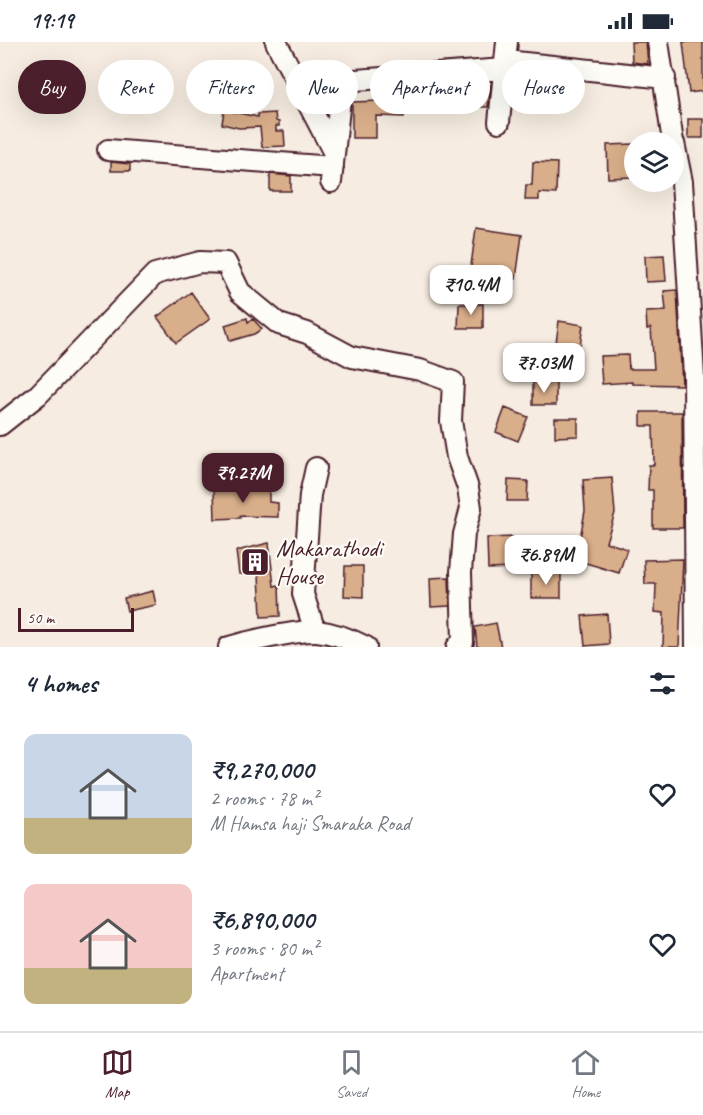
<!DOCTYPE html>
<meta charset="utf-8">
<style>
:root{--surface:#fff;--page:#f2f2f3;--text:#1f2937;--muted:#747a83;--line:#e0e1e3;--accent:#4a1f2b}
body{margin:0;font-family:Caveat,sans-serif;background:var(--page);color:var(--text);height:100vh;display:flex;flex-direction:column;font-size:22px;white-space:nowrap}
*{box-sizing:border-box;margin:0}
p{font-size:20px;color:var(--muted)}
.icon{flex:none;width:33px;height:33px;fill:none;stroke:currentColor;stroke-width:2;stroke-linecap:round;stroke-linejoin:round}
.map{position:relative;height:605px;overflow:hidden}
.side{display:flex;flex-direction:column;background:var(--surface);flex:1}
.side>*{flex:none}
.banner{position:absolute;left:18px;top:18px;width:668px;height:54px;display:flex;gap:12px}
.buttons{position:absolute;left:624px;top:90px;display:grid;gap:12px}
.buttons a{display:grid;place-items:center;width:60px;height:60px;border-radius:50%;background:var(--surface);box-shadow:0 6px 24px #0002;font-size:30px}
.scale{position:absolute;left:18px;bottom:15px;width:116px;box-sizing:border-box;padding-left:6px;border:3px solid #4a1f2b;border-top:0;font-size:16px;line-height:21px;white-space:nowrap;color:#4a1f2b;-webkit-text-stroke:4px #fdfcf7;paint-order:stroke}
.price{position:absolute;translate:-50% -51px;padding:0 14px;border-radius:12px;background:#fff;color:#222;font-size:20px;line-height:39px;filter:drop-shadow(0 2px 3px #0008)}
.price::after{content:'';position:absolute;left:50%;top:36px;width:18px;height:14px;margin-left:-9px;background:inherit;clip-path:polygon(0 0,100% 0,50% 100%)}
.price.active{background:var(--accent);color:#fff}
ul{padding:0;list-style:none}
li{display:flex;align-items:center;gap:18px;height:150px;padding:0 24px}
li span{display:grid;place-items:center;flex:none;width:168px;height:120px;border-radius:12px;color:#555}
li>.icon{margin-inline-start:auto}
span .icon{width:72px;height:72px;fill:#fffc;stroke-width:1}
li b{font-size:26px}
h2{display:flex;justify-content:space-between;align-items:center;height:72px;padding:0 24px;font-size:26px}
.pill{padding:0 21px;border-radius:27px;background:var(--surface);box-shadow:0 6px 24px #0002;font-size:21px;line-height:54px}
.pill.active{background:var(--accent);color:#fff}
.status{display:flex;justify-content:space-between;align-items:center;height:42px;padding:0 30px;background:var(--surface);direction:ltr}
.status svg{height:16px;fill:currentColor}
.tab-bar{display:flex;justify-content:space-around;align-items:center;height:84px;border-top:2px solid var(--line);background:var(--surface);font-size:16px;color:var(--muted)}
.tab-bar a{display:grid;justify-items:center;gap:3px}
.tab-bar .active{color:var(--accent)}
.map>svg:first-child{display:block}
.building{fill:#d9ae8a;stroke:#4a1f2b;stroke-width:1.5}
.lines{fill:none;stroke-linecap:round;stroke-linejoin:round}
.minor-casing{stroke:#4a1f2b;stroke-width:24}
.minor{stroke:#fdfcf7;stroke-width:20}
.labels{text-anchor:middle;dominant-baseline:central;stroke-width:4.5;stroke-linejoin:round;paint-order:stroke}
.poi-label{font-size:24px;fill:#4a1f2b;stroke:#fdfcf7;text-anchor:start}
</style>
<div class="status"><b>19:19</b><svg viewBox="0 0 49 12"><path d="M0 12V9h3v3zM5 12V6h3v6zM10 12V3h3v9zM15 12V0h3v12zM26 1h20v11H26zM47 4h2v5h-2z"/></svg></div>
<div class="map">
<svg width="703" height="605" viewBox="0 0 703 605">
<rect width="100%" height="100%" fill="#f6ece1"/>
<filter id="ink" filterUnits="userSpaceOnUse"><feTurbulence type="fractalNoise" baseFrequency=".0167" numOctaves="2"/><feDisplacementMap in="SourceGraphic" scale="12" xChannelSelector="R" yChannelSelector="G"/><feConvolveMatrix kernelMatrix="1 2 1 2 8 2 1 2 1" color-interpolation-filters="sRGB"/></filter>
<g filter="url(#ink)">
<path class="building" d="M 631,0 L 646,0 L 648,22 L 632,20 Z
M 683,0 L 703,0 L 703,49 L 689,51 Z
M 473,43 L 491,43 L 488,65 L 472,65 Z
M 437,44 L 435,65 L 404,62 L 404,75 L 376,74 L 376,96 L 352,96 L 352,60 L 380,59 L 380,48 L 417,48 L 417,45 Z
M 224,68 L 258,75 L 258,72 L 275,71 L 276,79 L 279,80 L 279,84 L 276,84 L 276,89 L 284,89 L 285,104 L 262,105 L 260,85 L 239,86 L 222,82 Z
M 688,77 L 703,77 L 703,96 L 688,96 Z
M 634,102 L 634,135 L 608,136 L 607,103 Z
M 111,120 L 130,122 L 130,129 L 111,129 Z
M 533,120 L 557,121 L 556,152 L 539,151 L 539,158 L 525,158 L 526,143 L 532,143 Z
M 270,132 L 291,134 L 291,149 L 270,149 Z
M 476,186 L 522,193 L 516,237 L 470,231 Z
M 664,213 L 666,239 L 646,240 L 645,214 Z
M 677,248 L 682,343 L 632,342 L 632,340 L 602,342 L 600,314 L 628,313 L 629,327 L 654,327 L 651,286 L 647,287 L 646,270 L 666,269 L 664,249 Z
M 191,250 L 210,277 L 176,301 L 157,275 Z
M 459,262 L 483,262 L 483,286 L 458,286 Z
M 247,276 L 248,280 L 253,277 L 262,287 L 254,292 L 230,299 L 225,283 Z
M 559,279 L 583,283 L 578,318 L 554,315 Z
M 533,340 L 556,340 L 556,363 L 533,363 Z
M 505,366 L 528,375 L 518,399 L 496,390 Z
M 641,370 L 682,370 L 683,486 L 653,486 L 653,448 L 648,448 L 649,423 L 654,423 L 653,384 L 641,384 Z
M 555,376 L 578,376 L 578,394 L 555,395 Z
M 612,436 L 615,471 L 606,500 L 627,507 L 619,531 L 576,518 L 585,469 L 583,438 Z
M 508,438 L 528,439 L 527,459 L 507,459 Z
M 239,446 L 239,447 L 269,449 L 269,460 L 278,461 L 278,475 L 240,474 L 240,476 L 215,477 L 214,447 Z
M 513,495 L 515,526 L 488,527 L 487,496 Z
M 269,501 L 274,544 L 279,543 L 280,574 L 261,575 L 259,532 L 239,532 L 236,509 Z
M 683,517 L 679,605 L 663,605 L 664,571 L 655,570 L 656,542 L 645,542 L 644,518 Z
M 345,524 L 363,524 L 363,555 L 344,554 Z
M 531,531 L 561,531 L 561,556 L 531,556 Z
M 449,535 L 450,564 L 431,565 L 430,536 Z
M 153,549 L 156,563 L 127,569 L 124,556 Z
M 607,572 L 609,602 L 585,604 L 582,574 Z
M 496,581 L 501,605 L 477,605 L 475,585 Z"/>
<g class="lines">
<g class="minor-casing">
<path id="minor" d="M 276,0 L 334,111
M 658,0 L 673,100
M 506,19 L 665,36
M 296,38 L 342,39
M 499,80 L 507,0
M 674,101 L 682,140 L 694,334 L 696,605
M 108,108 L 333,125
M 331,140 L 342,39 L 504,27
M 0,383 L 38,353 L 155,232 L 200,220 L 226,221 L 240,250 L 279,282 L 307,291 L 352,315 L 420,328 L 453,340 L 451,379 L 457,415 L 468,446 L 471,466 L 464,492 L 461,530 L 463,600 L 457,605
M 315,589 L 303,552 L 310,453 L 316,426
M 229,605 C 250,599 297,588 317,589 C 335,591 350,597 366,605"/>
</g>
<use href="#minor" class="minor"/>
</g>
</g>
<defs>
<g id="building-square" transform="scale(1.5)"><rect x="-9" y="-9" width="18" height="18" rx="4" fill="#4a1f2b" stroke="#fdfcf7"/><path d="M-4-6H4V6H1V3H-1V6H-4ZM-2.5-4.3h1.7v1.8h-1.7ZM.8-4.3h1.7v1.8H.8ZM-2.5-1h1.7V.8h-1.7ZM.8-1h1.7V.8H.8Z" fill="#fff"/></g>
</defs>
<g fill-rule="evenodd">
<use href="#building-square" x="255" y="520"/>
</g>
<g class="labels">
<g class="poi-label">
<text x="276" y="506">Makarathodi<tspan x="276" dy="28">House</tspan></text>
</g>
</g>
</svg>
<div class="buttons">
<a><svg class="icon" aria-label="layers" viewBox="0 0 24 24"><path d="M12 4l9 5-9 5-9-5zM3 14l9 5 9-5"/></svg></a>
</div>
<div class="scale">50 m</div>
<b class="price" style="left:471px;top:274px">₹10.4M</b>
<b class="price" style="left:544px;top:352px">₹7.03M</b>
<b class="price active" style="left:243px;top:462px">₹9.27M</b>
<b class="price" style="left:546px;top:544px">₹6.89M</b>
<div class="banner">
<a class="pill active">Buy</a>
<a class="pill">Rent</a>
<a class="pill">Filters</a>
<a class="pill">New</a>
<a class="pill">Apartment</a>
<a class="pill">House</a>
</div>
</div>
<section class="side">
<h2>4 homes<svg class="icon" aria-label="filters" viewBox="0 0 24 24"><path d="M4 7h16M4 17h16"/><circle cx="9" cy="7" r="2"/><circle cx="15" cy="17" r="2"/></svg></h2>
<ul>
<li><span style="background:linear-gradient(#c9d6e8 70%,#c2b280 0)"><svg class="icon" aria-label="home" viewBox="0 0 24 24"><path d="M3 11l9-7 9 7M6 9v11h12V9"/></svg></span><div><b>₹9,270,000</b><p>2 rooms · 78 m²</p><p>M Hamsa haji Smaraka Road</p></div><svg class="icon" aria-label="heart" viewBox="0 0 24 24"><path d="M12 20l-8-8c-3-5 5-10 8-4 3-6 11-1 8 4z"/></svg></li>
<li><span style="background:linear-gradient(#f6c9c9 70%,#c2b280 0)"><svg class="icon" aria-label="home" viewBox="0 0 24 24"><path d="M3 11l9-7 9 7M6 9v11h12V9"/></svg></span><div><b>₹6,890,000</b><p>3 rooms · 80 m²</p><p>Apartment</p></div><svg class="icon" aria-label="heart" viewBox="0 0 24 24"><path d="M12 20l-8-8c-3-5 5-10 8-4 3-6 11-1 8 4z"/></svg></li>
</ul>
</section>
<nav class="tab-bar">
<a class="active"><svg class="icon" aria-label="map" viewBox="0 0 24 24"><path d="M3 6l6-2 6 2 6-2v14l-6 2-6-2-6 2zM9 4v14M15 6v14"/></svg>Map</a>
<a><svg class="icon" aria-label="saved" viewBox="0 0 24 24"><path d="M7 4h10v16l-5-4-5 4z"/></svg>Saved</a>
<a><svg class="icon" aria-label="home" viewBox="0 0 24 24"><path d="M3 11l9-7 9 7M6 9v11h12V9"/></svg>Home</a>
</nav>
